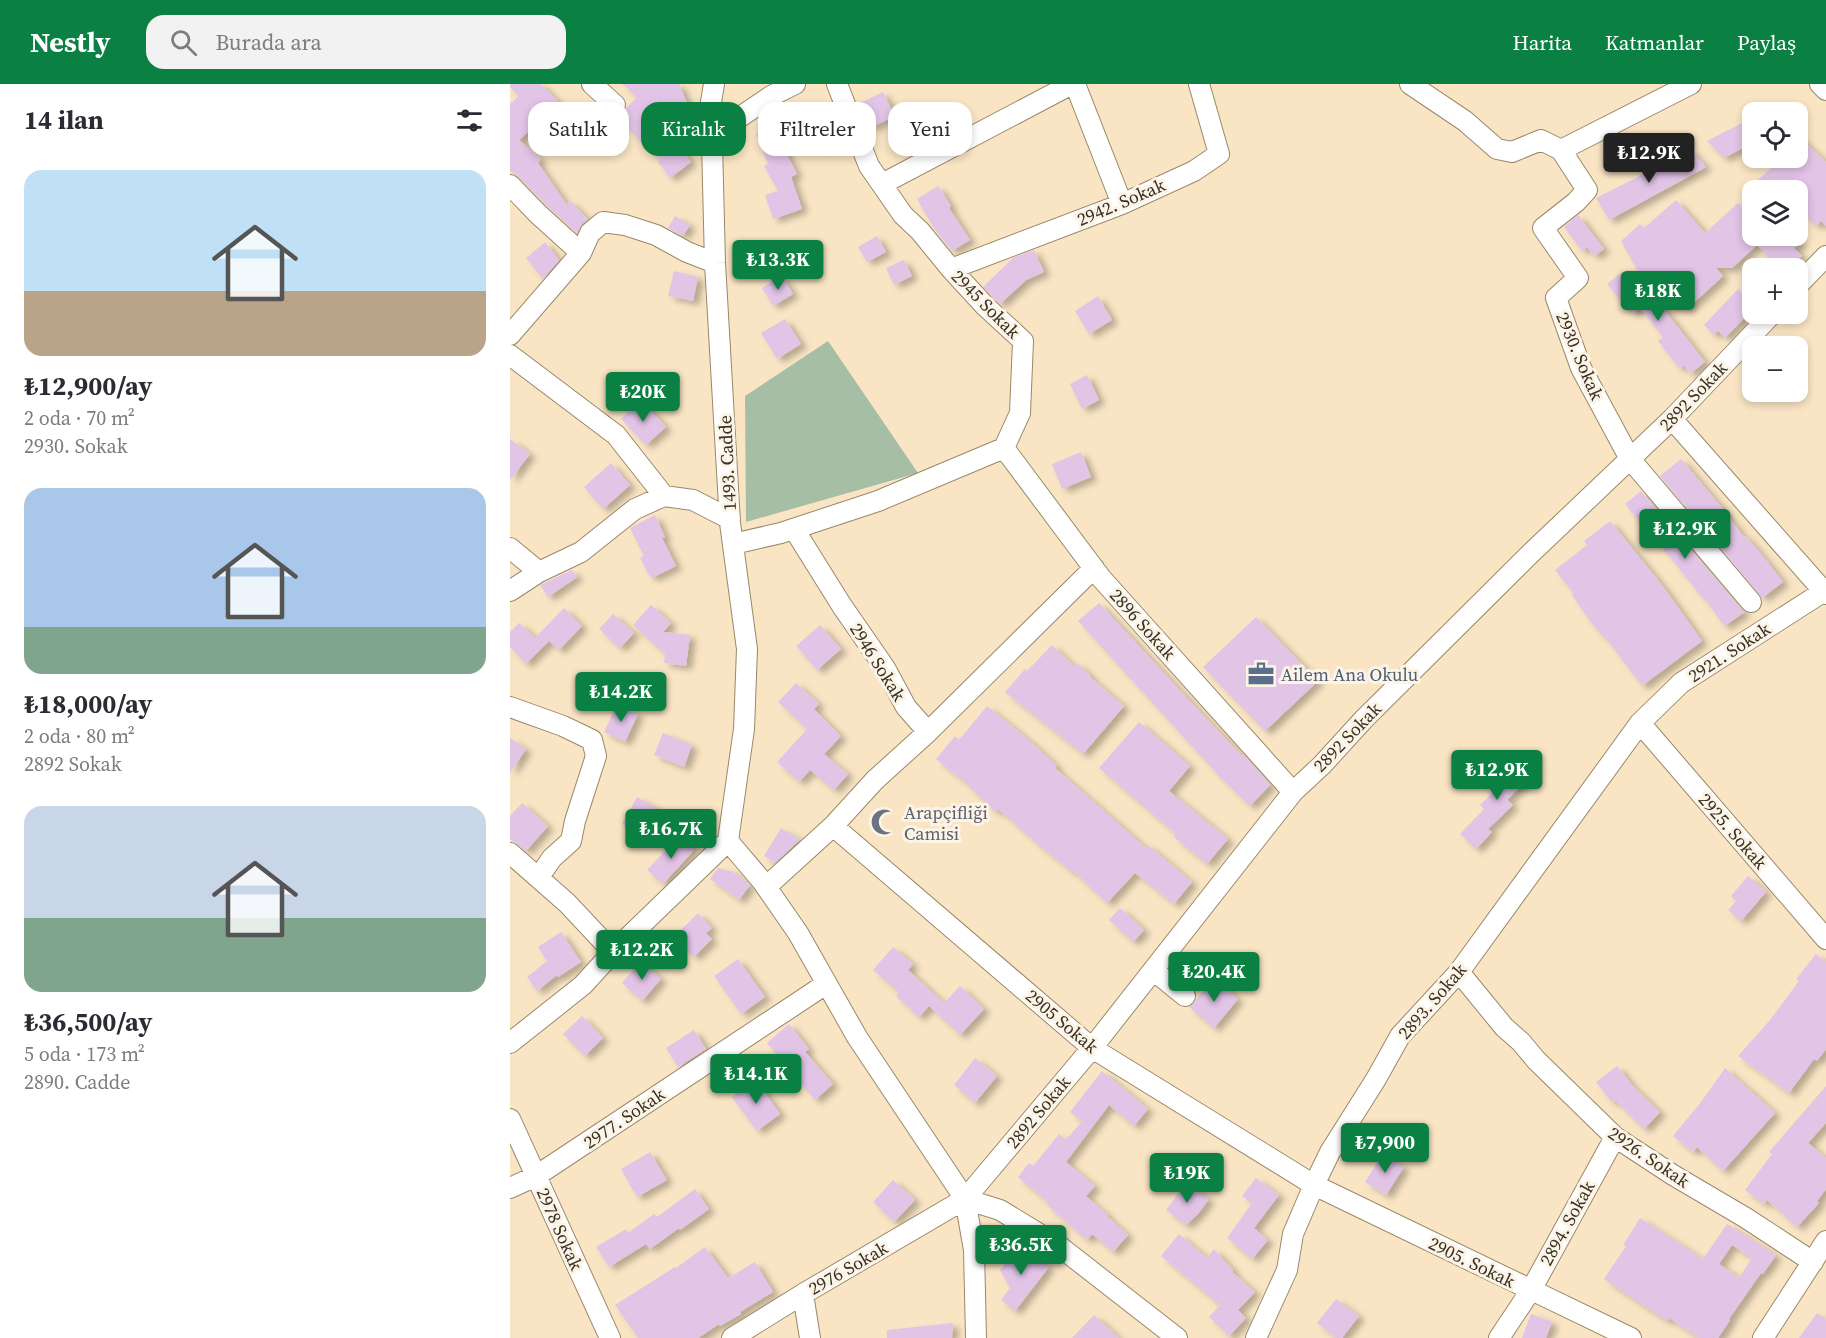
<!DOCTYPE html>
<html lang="tr">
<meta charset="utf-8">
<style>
:root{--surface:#fff;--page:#f2f2f3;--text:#2b2b33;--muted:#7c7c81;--accent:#0b8043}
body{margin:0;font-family:"Source Serif 4",serif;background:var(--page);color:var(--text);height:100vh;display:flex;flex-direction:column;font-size:22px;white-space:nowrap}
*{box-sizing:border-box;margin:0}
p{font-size:20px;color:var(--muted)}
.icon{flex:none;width:33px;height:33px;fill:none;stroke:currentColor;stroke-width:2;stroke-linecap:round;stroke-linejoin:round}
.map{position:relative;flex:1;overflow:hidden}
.side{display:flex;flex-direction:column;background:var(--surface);width:510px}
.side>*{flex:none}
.guide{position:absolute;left:18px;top:18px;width:570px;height:54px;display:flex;gap:12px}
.controls{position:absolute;left:1232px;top:18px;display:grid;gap:12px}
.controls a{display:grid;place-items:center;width:66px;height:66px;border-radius:12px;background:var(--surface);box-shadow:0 3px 9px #0003;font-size:30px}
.price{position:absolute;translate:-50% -51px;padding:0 14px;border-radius:6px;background:var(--accent);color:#fff;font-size:20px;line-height:39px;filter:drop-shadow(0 2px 3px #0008)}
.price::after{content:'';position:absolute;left:50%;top:36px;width:18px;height:14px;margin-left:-9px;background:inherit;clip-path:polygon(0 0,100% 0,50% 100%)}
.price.active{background:#222;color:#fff}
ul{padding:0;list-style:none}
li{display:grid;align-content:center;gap:12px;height:318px;padding:0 24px}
li span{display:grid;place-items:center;height:186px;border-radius:18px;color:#555}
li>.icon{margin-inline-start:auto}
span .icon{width:108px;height:108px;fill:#fffc;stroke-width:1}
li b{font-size:26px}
h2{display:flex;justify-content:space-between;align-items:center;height:72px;padding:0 24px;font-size:26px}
.chip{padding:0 21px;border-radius:18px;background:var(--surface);box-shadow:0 3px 9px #0003;font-size:21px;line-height:54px}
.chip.active{background:var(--accent);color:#fff}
header{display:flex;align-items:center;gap:36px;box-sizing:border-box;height:84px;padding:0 30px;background:var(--accent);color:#fff}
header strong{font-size:28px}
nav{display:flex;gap:33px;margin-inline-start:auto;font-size:21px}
.search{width:420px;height:54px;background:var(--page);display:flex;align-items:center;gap:15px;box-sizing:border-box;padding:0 21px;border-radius:18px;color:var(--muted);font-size:22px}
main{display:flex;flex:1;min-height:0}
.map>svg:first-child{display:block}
.green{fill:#a6bea6}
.building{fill:#e2c4e6;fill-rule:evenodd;filter:url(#shadow)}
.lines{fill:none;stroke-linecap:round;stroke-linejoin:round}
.minor-casing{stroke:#9a8869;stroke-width:22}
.minor{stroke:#fff;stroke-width:20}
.labels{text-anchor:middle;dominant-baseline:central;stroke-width:6;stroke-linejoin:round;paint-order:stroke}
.street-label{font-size:18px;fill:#383023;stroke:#fcf4e7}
.service-label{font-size:18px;fill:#4e5e75;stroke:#fcf4e7;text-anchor:start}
.worship-label{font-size:18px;fill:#5b616d;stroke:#fcf4e7;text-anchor:start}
</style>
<header>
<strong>Nestly</strong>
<div class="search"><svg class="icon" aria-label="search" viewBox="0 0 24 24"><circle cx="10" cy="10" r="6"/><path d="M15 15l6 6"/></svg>Burada ara</div>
<nav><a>Harita</a><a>Katmanlar</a><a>Paylaş</a></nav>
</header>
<main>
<section class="side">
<h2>14 ilan<svg class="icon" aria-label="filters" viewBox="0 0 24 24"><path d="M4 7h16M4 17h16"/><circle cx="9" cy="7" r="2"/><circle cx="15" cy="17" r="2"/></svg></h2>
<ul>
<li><span style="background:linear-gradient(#bfe0f5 65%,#b9a48a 0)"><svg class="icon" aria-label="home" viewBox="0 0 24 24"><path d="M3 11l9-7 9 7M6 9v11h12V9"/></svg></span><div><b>₺12,900/ay</b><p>2 oda · 70 m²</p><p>2930. Sokak</p></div></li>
<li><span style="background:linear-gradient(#a9c7e8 75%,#7fa58c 0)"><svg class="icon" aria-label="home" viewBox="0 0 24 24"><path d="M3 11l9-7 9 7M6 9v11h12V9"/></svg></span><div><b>₺18,000/ay</b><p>2 oda · 80 m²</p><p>2892 Sokak</p></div></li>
<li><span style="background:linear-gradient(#c9d6e8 60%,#7fa58c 0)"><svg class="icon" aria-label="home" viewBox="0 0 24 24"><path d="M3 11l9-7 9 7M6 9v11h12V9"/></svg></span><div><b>₺36,500/ay</b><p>5 oda · 173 m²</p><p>2890. Cadde</p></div></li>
</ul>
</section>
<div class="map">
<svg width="1316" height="1254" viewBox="0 0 1316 1254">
<defs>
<filter id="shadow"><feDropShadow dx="6" dy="4" stdDeviation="3" flood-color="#0004"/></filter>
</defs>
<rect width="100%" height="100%" fill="#f9e5c4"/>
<path class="green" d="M 318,257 L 408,389 L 236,438 L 235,312 Z"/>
<path class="building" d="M 0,0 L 31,0 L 53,23 L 36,39 L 32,35 L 9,56 L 31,75 L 28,79 L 57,121 L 60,117 L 78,135 L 72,140 L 67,149 L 36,121 L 9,93 L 0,87 L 0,20 L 9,12 L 0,3 Z
M 112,0 L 169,0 L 185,38 L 163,54 L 181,78 L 160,94 L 148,78 L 150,76 L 107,33 L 113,29 L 117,23 L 127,13 Z
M 373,8 L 385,32 L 360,44 L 348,20 Z
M 323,29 L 335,53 L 313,65 L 301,41 Z
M 1242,34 L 1242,59 L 1214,74 L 1197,57 Z
M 267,42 L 277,67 L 275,67 L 287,90 L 281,93 L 292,125 L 263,135 L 255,111 L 268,107 L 254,82 L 258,80 L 246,50 Z
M 1287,51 L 1316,78 L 1316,142 L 1311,137 L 1306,142 L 1287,124 L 1287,106 L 1237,106 L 1272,74 L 1287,74 Z
M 1181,66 L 1196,83 L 1099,136 L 1086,114 Z
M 428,102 L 441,122 L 439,124 L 460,156 L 442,167 L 425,146 L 407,115 Z
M 1166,116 L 1195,149 L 1228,119 L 1242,135 L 1242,152 L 1284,152 L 1291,158 L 1284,164 L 1292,172 L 1279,184 L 1247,184 L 1259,173 L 1247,161 L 1222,184 L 1206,184 L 1213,192 L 1177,225 L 1140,189 L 1133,196 L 1111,157 L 1130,140 L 1134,144 Z
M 1068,131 L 1094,165 L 1084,172 L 1077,163 L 1072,167 L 1054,143 Z
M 165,132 L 180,141 L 173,152 L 158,144 Z
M 367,152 L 376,168 L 357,178 L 348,163 Z
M 35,158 L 49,176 L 33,195 L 16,174 Z
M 524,166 L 534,188 L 516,196 L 490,220 L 473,203 L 503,174 Z
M 394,176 L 402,192 L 384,201 L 376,184 Z
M 164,187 L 188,193 L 183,217 L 158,212 Z
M 1112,188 L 1126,206 L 1135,201 L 1195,278 L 1180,290 L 1174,281 L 1170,285 L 1148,257 L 1153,253 L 1134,229 L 1129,224 L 1122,230 L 1097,200 Z
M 272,192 L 283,210 L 263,222 L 252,204 Z
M 1228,205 L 1236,214 L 1232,218 L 1241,227 L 1215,254 L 1208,247 L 1204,251 L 1194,241 Z
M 588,212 L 602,236 L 579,250 L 565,227 Z
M 275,235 L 291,260 L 267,275 L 251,249 Z
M 577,291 L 589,316 L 572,325 L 560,300 Z
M 131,316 L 156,343 L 136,361 L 111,335 Z
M 0,355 L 20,370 L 0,396 Z
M 571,368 L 581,393 L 552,405 L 542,380 Z
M 1171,375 L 1213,425 L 1234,453 L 1236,452 L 1256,476 L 1273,498 L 1252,514 L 1150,392 Z
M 101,379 L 120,401 L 93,425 L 74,403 Z
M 1131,407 L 1232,526 L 1235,528 L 1214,542 L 1196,516 L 1195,517 L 1132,438 L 1131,439 L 1115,420 Z
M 145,431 L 155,453 L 152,454 L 166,482 L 144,493 L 140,493 L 130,474 L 134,472 L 120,444 Z
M 1100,437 L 1152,501 L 1192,557 L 1132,602 L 1094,552 L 1093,553 L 1080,537 L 1062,511 L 1064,510 L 1045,486 L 1077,461 L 1074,457 Z
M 62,486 L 67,493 L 38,513 L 30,501 Z
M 589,519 L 691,629 L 732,672 L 733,671 L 739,677 L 760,701 L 740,722 L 711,694 L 568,537 Z
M 141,521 L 161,539 L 153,548 L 180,551 L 176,582 L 154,579 L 155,570 L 123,541 Z
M 54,524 L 72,542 L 49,566 L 39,557 L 16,580 L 0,563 L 0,548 L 9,539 L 25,554 Z
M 103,530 L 124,549 L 110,564 L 89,545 Z
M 746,533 L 808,597 L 755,647 L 693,583 Z
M 310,541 L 331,565 L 307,586 L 286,562 Z
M 542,561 L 564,582 L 567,579 L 581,592 L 580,593 L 614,622 L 573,670 L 495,608 L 515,585 L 517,587 Z
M 286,599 L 309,620 L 304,625 L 331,652 L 314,670 L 338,690 L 324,706 L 300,686 L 289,698 L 267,678 L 297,645 L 268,618 Z
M 107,620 L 128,630 L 115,658 L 94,648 Z
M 477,622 L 520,657 L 547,682 L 545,684 L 636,764 L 638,761 L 682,798 L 664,820 L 625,789 L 597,819 L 563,787 L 562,788 L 525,758 L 488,725 L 486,728 L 460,704 L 461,703 L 426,675 L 445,652 L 449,656 Z
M 629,638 L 680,682 L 659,707 L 718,755 L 697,780 L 664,753 L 666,750 L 589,684 Z
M 153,649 L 182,661 L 174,683 L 144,671 Z
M 0,654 L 16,665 L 0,689 Z
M 999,672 L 1002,675 L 1006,672 L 1016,682 L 1011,687 L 1019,694 L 997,716 L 1003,721 L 978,745 L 982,748 L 966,765 L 950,750 L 974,725 L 970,721 L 992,699 L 983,689 Z
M 127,713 L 152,728 L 137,754 L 112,740 Z
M 12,719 L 38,742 L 16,767 L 0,755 L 0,732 Z
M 271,744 L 289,755 L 286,759 L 265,779 L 254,772 Z
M 169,752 L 184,766 L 153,800 L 137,786 Z
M 208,784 L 223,788 L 240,801 L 229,816 L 200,795 Z
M 1238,792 L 1256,808 L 1231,837 L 1218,826 L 1226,817 L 1221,812 Z
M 610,824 L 634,846 L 623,858 L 599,836 Z
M 188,829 L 202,844 L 196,849 L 202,855 L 184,873 L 164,853 Z
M 51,848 L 71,878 L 48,893 L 47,891 L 27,907 L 17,893 L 37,877 L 28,863 Z
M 383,863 L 403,880 L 398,886 L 434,919 L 450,902 L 474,925 L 450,951 L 419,922 L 409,933 L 386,912 L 389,908 L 363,886 Z
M 1306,870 L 1316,878 L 1316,965 L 1307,977 L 1304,975 L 1279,1009 L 1228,972 L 1260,936 L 1289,897 L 1286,895 Z
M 228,875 L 255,913 L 231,930 L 204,892 Z
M 131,877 L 151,895 L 132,917 L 112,899 Z
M 705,894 L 728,915 L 704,944 L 679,923 L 684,920 L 687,914 Z
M 72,932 L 93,954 L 75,972 L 53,950 Z
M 279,940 L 299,965 L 295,968 L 323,1000 L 305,1016 L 257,959 Z
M 184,946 L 196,965 L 168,983 L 156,964 Z
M 465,974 L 487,992 L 465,1019 L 444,1001 Z
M 1107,982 L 1122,1001 L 1150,1028 L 1134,1045 L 1105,1016 L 1102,1018 L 1086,998 Z
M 1215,984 L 1265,1029 L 1213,1087 L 1187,1063 L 1183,1068 L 1163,1052 L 1191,1018 Z
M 592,987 L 638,1025 L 624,1042 L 599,1021 L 556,1078 L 585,1102 L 576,1112 L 598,1131 L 597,1132 L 618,1151 L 603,1168 L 582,1150 L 577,1156 L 537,1121 L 539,1119 L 508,1093 L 519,1079 L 523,1082 L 549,1050 L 556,1056 L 572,1037 L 560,1028 Z
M 246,996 L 270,1030 L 247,1047 L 222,1013 Z
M 1316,1002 L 1316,1039 L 1298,1059 L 1316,1074 L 1316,1105 L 1307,1117 L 1309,1119 L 1287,1143 L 1257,1116 L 1254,1120 L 1235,1106 L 1262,1070 L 1259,1068 Z
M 140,1068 L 157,1096 L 127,1113 L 111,1085 Z
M 873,1070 L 894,1083 L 876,1111 L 855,1098 Z
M 746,1094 L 769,1111 L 744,1144 L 758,1156 L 742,1175 L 717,1154 L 742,1119 L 732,1112 Z
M 383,1096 L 405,1116 L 384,1138 L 363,1118 Z
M 676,1099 L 699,1115 L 688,1130 L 676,1141 L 656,1126 Z
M 185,1105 L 199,1125 L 170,1146 L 169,1144 L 140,1165 L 136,1160 L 99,1183 L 86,1163 L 116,1145 L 118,1149 L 144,1130 L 147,1133 Z
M 1130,1134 L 1193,1175 L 1217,1140 L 1266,1171 L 1253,1190 L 1251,1189 L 1219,1235 L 1220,1236 L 1208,1254 L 1189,1254 L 1159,1234 L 1157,1237 L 1094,1195 L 1116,1162 L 1113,1161 ZM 1222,1161 L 1242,1174 L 1229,1194 L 1209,1180 Z
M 669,1150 L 697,1174 L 704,1165 L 723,1186 L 722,1188 L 745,1208 L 728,1226 L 736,1234 L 719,1252 L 699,1233 L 710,1221 L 651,1172 Z
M 510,1161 L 539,1183 L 505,1227 L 491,1216 L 500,1204 L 490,1186 Z
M 195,1163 L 218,1194 L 245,1178 L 263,1208 L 230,1228 L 231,1230 L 210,1242 L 209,1240 L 188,1254 L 128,1254 L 105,1221 L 165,1183 L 166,1184 Z
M 826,1215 L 849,1232 L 832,1254 L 827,1254 L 807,1239 Z
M 1307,1229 L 1316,1235 L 1316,1254 L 1289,1254 Z
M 1021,1230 L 1042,1238 L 1036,1254 L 1012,1254 Z
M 584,1231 L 609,1254 L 562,1254 Z
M 443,1239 L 442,1254 L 377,1254 L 377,1246 Z"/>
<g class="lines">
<g class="minor-casing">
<path id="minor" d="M 82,0 L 105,21
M 204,0 L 201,18 L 205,179 L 220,439 L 237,565 L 234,645 L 218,757
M 565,0 L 612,120
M 900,0 L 955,37 L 987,65 L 1002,68 L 1031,56 L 1051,66 L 1077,106 L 1066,118 L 1033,144 L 1068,194 L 1046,214 L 1071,284 L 1120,375 L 1241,518
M 1310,0 L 1316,6
M 202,52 L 261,12 L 285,0
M 1051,66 L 1181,0
M 372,100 L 562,0
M 0,101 L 28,130 L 71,169 L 80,149 L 93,138 L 115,141 L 146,151 L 177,168 L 205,179
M 441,185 L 612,120 L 684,87 L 709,70 L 689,0
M 1287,202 L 1316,172
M 0,251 L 71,169
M 0,271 L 106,351 L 154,412
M 1162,335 L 1316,510
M 494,364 L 591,494 L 783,708
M 223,460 L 271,449 L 368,417 L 494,364 L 510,329 L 513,257 L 475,222 L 441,185 L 410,147 L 393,131 L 359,82 L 327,0
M 0,464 L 29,488
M 0,507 L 29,488 L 71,468 L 125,425 L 154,412 L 183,416 L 220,435
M 0,623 L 53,642 L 82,656 L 86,672 L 65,737 L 61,757 L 42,774 L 29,793
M 1130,639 L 1316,855
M 418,648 L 584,484
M 323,742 L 582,964 L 804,1101 L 1121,1254
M 218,757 L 252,797 L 288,849 L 347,953 L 455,1115 L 464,1166 L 466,1254
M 0,769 L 57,819 L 103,868
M 256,803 L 323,742 L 365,696 L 418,648 L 396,623 L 375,584 L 332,522 L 284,445
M 643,886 L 675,912
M 949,888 L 994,943 L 1011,958 L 1026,976 L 1105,1053 L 1163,1091 L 1236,1134 L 1303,1178
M 0,959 L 73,901 L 103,868 L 218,757
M 0,1035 L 100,1254
M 0,1104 L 26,1092 L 316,900
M 455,1115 L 490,1126 L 549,1162 L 667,1254
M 293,1210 L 300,1254
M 222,1254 L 293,1210 L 455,1115 L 582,964 L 783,708 L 812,681 L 854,635 L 1020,470 L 1162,335 L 1262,230
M 746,1254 L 777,1186 L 783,1150 L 804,1101 L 820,1068 L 866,995 L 890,952 L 949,888 L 1130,639 L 1171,599 L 1316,506
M 989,1254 L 1021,1206 L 1105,1053
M 1253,1254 L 1316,1157"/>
</g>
<use href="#minor" class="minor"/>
</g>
<defs>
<g id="office-bare" transform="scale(2.07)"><path d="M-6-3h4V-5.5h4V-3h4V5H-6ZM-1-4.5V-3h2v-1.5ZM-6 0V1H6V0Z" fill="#5c6f8a" stroke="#fcf4e7" stroke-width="2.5" paint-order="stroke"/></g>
<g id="mosque-bare" transform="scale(2.07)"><path d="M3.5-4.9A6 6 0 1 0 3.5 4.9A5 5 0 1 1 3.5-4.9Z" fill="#6b7280" stroke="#fcf4e7" stroke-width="2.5" paint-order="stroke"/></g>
</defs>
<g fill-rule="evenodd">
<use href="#office-bare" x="751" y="590"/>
<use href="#mosque-bare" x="374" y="738"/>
</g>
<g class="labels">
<g class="street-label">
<text transform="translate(611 118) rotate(-23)">2942. Sokak</text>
<text transform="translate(476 220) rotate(45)">2945 Sokak</text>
<text transform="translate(1070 272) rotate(67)">2930. Sokak</text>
<text transform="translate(1183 312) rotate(-46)">2892 Sokak</text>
<text transform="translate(217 379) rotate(-93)">1493. Cadde</text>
<text transform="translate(633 540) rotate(48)">2896 Sokak</text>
<text transform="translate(1219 568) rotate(-33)">2921. Sokak</text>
<text transform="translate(368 578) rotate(58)">2946 Sokak</text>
<text transform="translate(837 653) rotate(-46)">2892 Sokak</text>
<text transform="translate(1223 747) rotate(49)">2925. Sokak</text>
<text transform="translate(922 917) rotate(-49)">2893. Sokak</text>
<text transform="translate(552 937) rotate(40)">2905 Sokak</text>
<text transform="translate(528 1028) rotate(-50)">2892 Sokak</text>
<text transform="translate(114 1034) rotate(-34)">2977. Sokak</text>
<text transform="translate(1139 1073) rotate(34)">2926. Sokak</text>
<text transform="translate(1057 1139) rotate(-61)">2894. Sokak</text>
<text transform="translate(50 1145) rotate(66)">2978 Sokak</text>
<text transform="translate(962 1178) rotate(26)">2905. Sokak</text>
<text transform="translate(338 1184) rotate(-30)">2976 Sokak</text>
</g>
<g class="service-label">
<text x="771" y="590">Ailem Ana Okulu</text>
</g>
<g class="worship-label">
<text x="394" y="728">Arapçifliği<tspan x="394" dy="21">Camisi</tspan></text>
</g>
</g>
</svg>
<div class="controls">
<a><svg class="icon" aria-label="locate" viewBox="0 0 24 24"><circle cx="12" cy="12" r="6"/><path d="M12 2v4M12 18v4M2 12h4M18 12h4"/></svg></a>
<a><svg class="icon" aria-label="layers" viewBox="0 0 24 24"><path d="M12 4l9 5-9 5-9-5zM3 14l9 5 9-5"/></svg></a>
<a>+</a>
<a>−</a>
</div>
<b class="price active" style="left:1139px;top:100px">₺12.9K</b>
<b class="price" style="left:268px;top:207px">₺13.3K</b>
<b class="price" style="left:1148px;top:238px">₺18K</b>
<b class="price" style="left:133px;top:339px">₺20K</b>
<b class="price" style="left:1175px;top:476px">₺12.9K</b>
<b class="price" style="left:111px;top:639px">₺14.2K</b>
<b class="price" style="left:987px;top:717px">₺12.9K</b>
<b class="price" style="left:161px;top:776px">₺16.7K</b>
<b class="price" style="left:132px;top:897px">₺12.2K</b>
<b class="price" style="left:704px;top:919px">₺20.4K</b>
<b class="price" style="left:246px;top:1021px">₺14.1K</b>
<b class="price" style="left:875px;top:1090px">₺7,900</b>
<b class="price" style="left:677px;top:1120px">₺19K</b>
<b class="price" style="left:511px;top:1192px">₺36.5K</b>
<div class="guide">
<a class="chip">Satılık</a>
<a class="chip active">Kiralık</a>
<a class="chip">Filtreler</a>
<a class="chip">Yeni</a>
</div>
</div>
</main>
